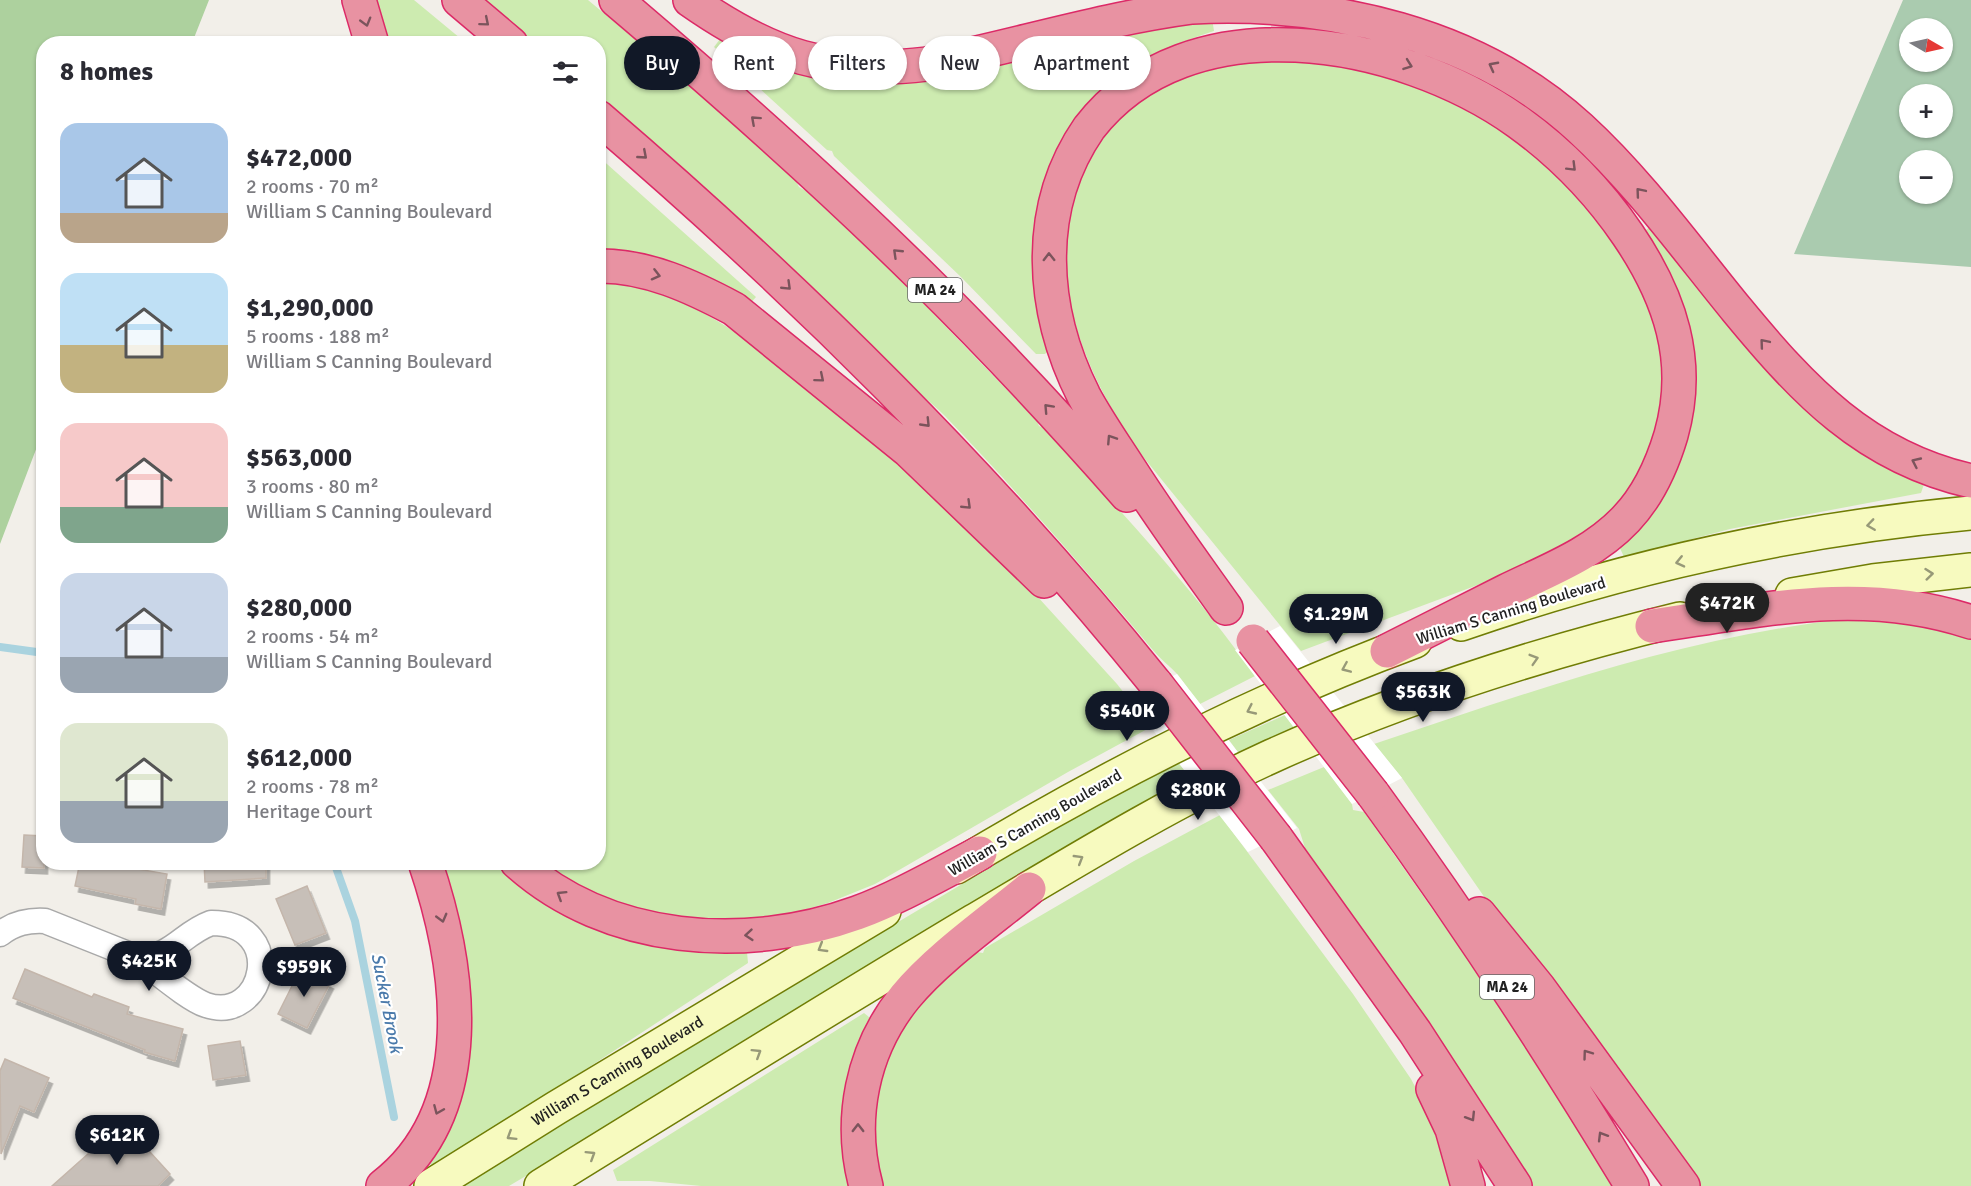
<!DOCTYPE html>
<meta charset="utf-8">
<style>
:root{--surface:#fff;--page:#f2f2f3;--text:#2b2b33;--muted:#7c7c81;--accent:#111827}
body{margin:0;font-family:Signika,sans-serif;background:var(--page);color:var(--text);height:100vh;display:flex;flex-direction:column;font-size:22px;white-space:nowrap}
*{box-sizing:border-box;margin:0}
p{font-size:20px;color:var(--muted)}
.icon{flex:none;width:33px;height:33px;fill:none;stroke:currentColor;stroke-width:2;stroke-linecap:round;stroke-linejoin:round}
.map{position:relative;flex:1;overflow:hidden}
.details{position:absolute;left:36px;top:36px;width:570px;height:834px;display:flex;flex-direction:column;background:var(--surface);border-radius:24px;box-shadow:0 2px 4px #0004}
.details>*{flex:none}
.top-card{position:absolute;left:624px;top:36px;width:570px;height:54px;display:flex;gap:12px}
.needle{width:39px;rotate:99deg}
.controls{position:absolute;left:1899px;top:18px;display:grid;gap:12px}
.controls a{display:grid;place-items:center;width:54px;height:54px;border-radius:50%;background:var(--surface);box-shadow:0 2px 4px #0004;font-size:30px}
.price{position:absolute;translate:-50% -51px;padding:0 14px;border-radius:21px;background:var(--accent);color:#fff;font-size:20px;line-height:39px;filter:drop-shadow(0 2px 3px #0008)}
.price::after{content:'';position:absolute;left:50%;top:36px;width:18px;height:14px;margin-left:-9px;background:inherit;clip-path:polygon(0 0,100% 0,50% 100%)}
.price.current{background:#222;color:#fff}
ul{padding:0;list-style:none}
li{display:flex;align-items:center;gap:18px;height:150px;padding:0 24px}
li span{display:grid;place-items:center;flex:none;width:168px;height:120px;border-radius:18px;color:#555}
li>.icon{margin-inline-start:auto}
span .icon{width:72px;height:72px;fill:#fffc;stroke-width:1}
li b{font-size:26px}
h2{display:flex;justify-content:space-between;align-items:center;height:72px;padding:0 24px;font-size:26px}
.tag{padding:0 21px;border-radius:27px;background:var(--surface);box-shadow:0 2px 4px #0004;font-size:21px;line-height:54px}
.tag.current{background:var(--accent);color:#fff}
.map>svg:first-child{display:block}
.grass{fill:#cdebb0}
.forest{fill:#add19e}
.cemetery{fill:#aacbaf;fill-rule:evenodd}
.pier{fill:#fff}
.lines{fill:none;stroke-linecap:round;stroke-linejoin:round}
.stream{stroke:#aad3df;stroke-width:8}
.building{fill:#c7bfb8;stroke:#c4b6ab;stroke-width:1.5;filter:url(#shadow)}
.street-casing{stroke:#a9a9a9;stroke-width:27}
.secondary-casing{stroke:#707d05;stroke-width:36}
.highway-casing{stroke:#dc2a67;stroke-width:36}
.street{stroke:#fff;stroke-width:24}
.secondary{stroke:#f7fabf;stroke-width:33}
.highway{stroke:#e892a2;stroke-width:33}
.highway-bridge-casing{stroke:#dc2a67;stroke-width:36;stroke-linecap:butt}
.highway-bridge{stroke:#e892a2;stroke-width:33}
.oneway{stroke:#7b545c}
.oneway2{stroke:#979978}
.labels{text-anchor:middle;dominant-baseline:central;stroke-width:4.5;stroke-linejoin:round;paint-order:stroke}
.shield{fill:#fff;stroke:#646464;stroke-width:1.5}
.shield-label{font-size:15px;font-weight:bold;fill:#222}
.street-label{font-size:16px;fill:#222;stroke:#fff}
.water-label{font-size:18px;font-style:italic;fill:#4a7aab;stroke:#fff}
</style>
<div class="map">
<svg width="1971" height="1186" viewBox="0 0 1971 1186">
<defs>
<filter id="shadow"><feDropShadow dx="3.5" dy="6" stdDeviation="0" flood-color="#0004"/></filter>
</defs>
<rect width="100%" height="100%" fill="#f2efe9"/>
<path class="grass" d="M 373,0 L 414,0 L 466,43 L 385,43 Z
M 484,0 L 588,0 L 689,84 L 795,179 L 799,187 L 806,191 L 892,271 L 1037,421 L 1039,426 L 1044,428 C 1118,508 1193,588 1255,676 L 1200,704 C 1192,694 1185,684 1178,675 C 1170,666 1160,659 1152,649 C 1085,569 1017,491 945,416 C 934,405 922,396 911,385 C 811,285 708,186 599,96 L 598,44 L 535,43 Z
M 1212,18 L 1214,31 C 1152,51 1119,71 1077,122 L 1049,350 L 1045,354 L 1036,354 L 961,277 L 834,156 L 832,151 L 827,150 L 714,47 L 720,39 L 723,40 L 831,80 L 862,84 L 897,83 L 923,80 L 1157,26 Z
M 1291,56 L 1383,74 L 1428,91 L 1492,124 L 1528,151 L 1563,182 L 1609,236 L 1632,270 L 1655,320 L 1665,359 L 1665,400 L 1647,464 L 1602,525 L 1490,584 L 1483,583 L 1301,651 L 1140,453 C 1085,375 1040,271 1082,177 C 1092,154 1104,134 1122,117 C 1131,107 1141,96 1151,88 C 1161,80 1184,71 1196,67 C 1206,63 1218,64 1228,63 C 1249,60 1270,58 1291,56 Z
M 598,156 L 756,297 L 748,306 L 599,255 Z
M 1651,226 L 1925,481 L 1921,493 L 1730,529 L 1624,557 L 1619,546 L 1684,436 L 1642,233 Z
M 599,281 C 685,289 736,332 803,381 L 803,388 L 854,424 L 986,540 L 1117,684 L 1151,727 L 1068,772 L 875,884 L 828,903 L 783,916 L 726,924 L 642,916 L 535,863 L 598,862 Z
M 1837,620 C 1883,620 1927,625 1971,639 L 1971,1186 L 1697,1186 L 1548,989 L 1402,778 L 1374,744 C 1526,693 1678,639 1837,620 Z
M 1285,715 L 1296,730 L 1240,755 L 1229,740 Z
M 1179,763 L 1192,780 L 509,1186 L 458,1186 L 756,1006 L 1084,812 Z
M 1324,767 L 1352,804 L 1353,810 L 1364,812 L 1490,991 L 1558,1095 L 1612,1186 L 1530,1186 L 1381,958 L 1305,848 L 1299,829 L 1268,790 Z
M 1220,815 L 1353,994 L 1411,1079 L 1431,1117 L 1453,1186 L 880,1186 C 876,1159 871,1131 874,1103 C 879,1053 909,1011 944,976 C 953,967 966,960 977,952 L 983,953 L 985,948 L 1134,861 Z
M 438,863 L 495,863 C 544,911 610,942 678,949 C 701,951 724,950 747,952 L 748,963 L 435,1168 L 427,1161 L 442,1135 Z
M 864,1013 L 874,1021 L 852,1186 L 701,1186 L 650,1181 L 617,1181 L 613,1170 Z"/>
<path class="forest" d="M 0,0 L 209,0 L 192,43 L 44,44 L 43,431 L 0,544 Z"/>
<path class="cemetery" d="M 1903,0 L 1971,0 L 1971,267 L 1794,254 ZM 1910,28 L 1942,28 L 1942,62 L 1910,62 ZM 1910,94 L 1942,94 L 1942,128 L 1910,128 ZM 1910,160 L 1942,160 L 1942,194 L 1910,194 Z"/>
<path class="pier" d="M 1280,626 L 1402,778 L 1352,804 L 1235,650 Z
M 1177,674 L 1297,828 L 1248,852 L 1128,698 Z"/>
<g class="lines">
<path class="stream" d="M 0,647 L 44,653
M 334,862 L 355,921 L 394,1117"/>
</g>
<path class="building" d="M 24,835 L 44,836 L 44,868 L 22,867 Z
M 80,862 L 115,862 L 114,865 L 167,874 L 161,909 L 135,904 L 136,899 L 75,886 Z
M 204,862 L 266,862 L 266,878 L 205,882 Z
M 307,886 L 326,933 L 295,945 L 276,899 Z
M 301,968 L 330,983 L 307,1028 L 278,1014 Z
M 25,969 L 92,997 L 94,994 L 129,1007 L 127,1014 L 183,1029 L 175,1061 L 144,1052 L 145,1050 L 13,998 Z
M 240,1041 L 246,1075 L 213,1080 L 208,1046 Z
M 5,1059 L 49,1078 L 34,1112 L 20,1106 L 1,1154 L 0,1071 Z
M 129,1129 L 170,1174 L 158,1186 L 52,1186 L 98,1145 L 103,1152 Z"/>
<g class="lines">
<g class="street-casing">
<path id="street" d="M 211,923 C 288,922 265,1025 206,1005 C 188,999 155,970 138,958 C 174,957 181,934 211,923 Z
M 0,934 C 14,923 28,920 45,921 L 138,958"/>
</g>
<g class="secondary-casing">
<g id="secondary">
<path d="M 1792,595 L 1873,581 L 1971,570"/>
<path d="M 1461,624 C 1625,567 1798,529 1971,513"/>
<path d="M 956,867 C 1102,779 1255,700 1415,641"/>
<path id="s1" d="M 431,1186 L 556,1108 L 884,911"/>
<path d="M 541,1186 C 685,1097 829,1008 974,921 C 1072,863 1169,803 1272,756 C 1402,697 1541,653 1680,619"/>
</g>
</g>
<g class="highway-casing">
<path id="highway" d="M 359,0 L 372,44
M 459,0 L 511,44
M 616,0 C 721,89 824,180 922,277 C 993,347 1061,420 1127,495
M 690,0 C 770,56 830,76 927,64 C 1016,46 1102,19 1192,7 C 1330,0 1478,34 1580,128 C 1639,182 1687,249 1737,310 C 1803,390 1865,457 1971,481
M 598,117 C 800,290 989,477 1156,684
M 598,266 C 646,265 693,287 734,309 L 909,451 L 1044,581
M 1226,608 C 1194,563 1161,518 1131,471 C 1115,446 1098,422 1084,396 C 1041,311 1033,209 1089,128 C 1188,0 1399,37 1518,122 C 1561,153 1598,191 1628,235 C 1670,297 1692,361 1671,435 C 1662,465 1648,496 1626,519 C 1593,554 1547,571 1506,591 C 1466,611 1427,631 1387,651
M 1652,626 C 1761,610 1863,586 1971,622
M 1373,794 C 1465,920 1551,1052 1632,1186
M 1276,838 L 1415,1032 L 1515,1186
M 517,862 C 608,944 746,953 857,913 C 900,897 939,874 980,853
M 1479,914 L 1539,988 L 1683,1186
M 1433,1089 L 1452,1129 L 1468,1186
M 383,1186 C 482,1110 460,965 425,862
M 866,1186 C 848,1120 862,1050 905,997 C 937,958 990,921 1029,889"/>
</g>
<use href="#street" class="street"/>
<use href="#secondary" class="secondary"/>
<use href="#highway" class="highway"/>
<g class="highway-bridge-casing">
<path id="highway-bridge" d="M 1253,641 L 1373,794
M 1156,684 L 1276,838"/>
</g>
<use href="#highway-bridge" class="highway-bridge"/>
</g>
<defs><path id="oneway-chevron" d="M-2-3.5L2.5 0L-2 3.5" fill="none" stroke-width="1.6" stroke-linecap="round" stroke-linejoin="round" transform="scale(1.5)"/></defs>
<g class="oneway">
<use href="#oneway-chevron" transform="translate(366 22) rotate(74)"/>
<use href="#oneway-chevron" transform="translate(485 22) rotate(40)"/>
<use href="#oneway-chevron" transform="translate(1408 65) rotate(20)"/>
<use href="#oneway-chevron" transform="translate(1493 66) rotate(-152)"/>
<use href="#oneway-chevron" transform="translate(755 120) rotate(-138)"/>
<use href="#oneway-chevron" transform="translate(643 155) rotate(41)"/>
<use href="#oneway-chevron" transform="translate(1572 167) rotate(45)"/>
<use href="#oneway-chevron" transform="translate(1640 192) rotate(-130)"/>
<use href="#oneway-chevron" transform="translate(897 253) rotate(-136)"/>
<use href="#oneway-chevron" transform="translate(1049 257) rotate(-91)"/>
<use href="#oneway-chevron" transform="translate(656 275) rotate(14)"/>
<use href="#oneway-chevron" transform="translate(787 286) rotate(44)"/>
<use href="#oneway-chevron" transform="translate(1764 343) rotate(-130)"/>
<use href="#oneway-chevron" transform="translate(820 378) rotate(40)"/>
<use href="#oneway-chevron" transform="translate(1048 408) rotate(-133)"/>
<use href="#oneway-chevron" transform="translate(926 423) rotate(46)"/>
<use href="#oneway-chevron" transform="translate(1111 439) rotate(-123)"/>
<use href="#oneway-chevron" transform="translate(1916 462) rotate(-155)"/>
<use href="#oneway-chevron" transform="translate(967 505) rotate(44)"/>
<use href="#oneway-chevron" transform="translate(561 895) rotate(-148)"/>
<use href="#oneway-chevron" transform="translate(442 918) rotate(75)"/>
<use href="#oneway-chevron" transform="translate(749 935) rotate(175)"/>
<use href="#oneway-chevron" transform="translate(1587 1054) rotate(-126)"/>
<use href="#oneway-chevron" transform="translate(438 1110) rotate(113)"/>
<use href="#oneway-chevron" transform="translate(1471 1117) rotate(58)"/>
<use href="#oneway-chevron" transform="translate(858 1128) rotate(-90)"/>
<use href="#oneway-chevron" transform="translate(1602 1136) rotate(-121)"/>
</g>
<g class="oneway2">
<use href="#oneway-chevron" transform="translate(1871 525) rotate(172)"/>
<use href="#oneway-chevron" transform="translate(1680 562) rotate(167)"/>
<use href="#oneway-chevron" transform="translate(1929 574) rotate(-6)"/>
<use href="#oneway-chevron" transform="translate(1534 659) rotate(-17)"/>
<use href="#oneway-chevron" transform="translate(1346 668) rotate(157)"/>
<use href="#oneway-chevron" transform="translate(1251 710) rotate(155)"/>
<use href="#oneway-chevron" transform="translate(1079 859) rotate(-31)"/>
<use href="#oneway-chevron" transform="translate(822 948) rotate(149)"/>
<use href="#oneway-chevron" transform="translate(757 1053) rotate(-32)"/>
<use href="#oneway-chevron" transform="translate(511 1136) rotate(148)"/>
<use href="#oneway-chevron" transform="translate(591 1155) rotate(-32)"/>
</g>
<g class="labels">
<g class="shield">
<rect x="908" y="278" width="54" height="24" rx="4.5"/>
<rect x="1480" y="975" width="54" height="24" rx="4.5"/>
</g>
<g class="shield-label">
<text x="935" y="290">MA 24</text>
<text x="1507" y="987">MA 24</text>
</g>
<g class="street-label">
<text transform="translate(1511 611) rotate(-17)">William S Canning Boulevard</text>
<text transform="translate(1035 823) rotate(-30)">William S Canning Boulevard</text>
<text stroke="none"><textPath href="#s1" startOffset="219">William S Canning Boulevard</textPath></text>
</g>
<g class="water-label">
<text transform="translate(387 1003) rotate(79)">Sucker Brook</text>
</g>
</g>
</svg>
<div class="controls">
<a><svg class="needle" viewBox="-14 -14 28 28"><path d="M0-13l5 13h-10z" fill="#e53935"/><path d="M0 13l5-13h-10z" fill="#7c7c81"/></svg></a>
<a>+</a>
<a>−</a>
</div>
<b class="price current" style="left:1727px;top:634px">$472K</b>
<b class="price" style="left:1336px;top:645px">$1.29M</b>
<b class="price" style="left:1423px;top:723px">$563K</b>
<b class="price" style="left:1127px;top:742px">$540K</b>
<b class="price" style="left:1198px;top:821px">$280K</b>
<b class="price" style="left:149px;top:992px">$425K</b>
<b class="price" style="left:304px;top:998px">$959K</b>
<b class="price" style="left:117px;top:1166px">$612K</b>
<div class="top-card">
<a class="tag current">Buy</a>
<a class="tag">Rent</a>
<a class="tag">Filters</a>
<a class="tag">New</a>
<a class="tag">Apartment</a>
</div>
<section class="details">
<h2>8 homes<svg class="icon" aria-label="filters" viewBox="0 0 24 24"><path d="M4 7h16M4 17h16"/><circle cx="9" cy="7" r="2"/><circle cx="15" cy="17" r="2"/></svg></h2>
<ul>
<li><span style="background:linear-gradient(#a9c7e8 75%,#b9a48a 0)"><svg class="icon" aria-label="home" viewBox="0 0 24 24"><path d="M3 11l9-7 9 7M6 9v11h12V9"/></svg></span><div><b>$472,000</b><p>2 rooms · 70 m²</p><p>William S Canning Boulevard</p></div></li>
<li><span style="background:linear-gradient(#bfe0f5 60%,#c2b280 0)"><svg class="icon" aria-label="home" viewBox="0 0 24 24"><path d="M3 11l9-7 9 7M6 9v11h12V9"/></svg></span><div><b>$1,290,000</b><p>5 rooms · 188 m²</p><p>William S Canning Boulevard</p></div></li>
<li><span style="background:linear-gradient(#f6c9c9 70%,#7fa58c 0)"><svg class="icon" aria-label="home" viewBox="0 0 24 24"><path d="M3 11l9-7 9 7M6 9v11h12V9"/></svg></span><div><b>$563,000</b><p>3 rooms · 80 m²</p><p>William S Canning Boulevard</p></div></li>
<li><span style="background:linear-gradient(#c9d6e8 70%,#9aa5b1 0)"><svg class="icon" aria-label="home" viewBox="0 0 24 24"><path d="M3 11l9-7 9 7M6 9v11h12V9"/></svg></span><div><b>$280,000</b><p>2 rooms · 54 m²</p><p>William S Canning Boulevard</p></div></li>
<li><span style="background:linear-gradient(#dfe7d0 65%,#9aa5b1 0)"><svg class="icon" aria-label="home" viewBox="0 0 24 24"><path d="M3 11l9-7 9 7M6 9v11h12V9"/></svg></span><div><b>$612,000</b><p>2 rooms · 78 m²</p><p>Heritage Court</p></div></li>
</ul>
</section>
</div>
